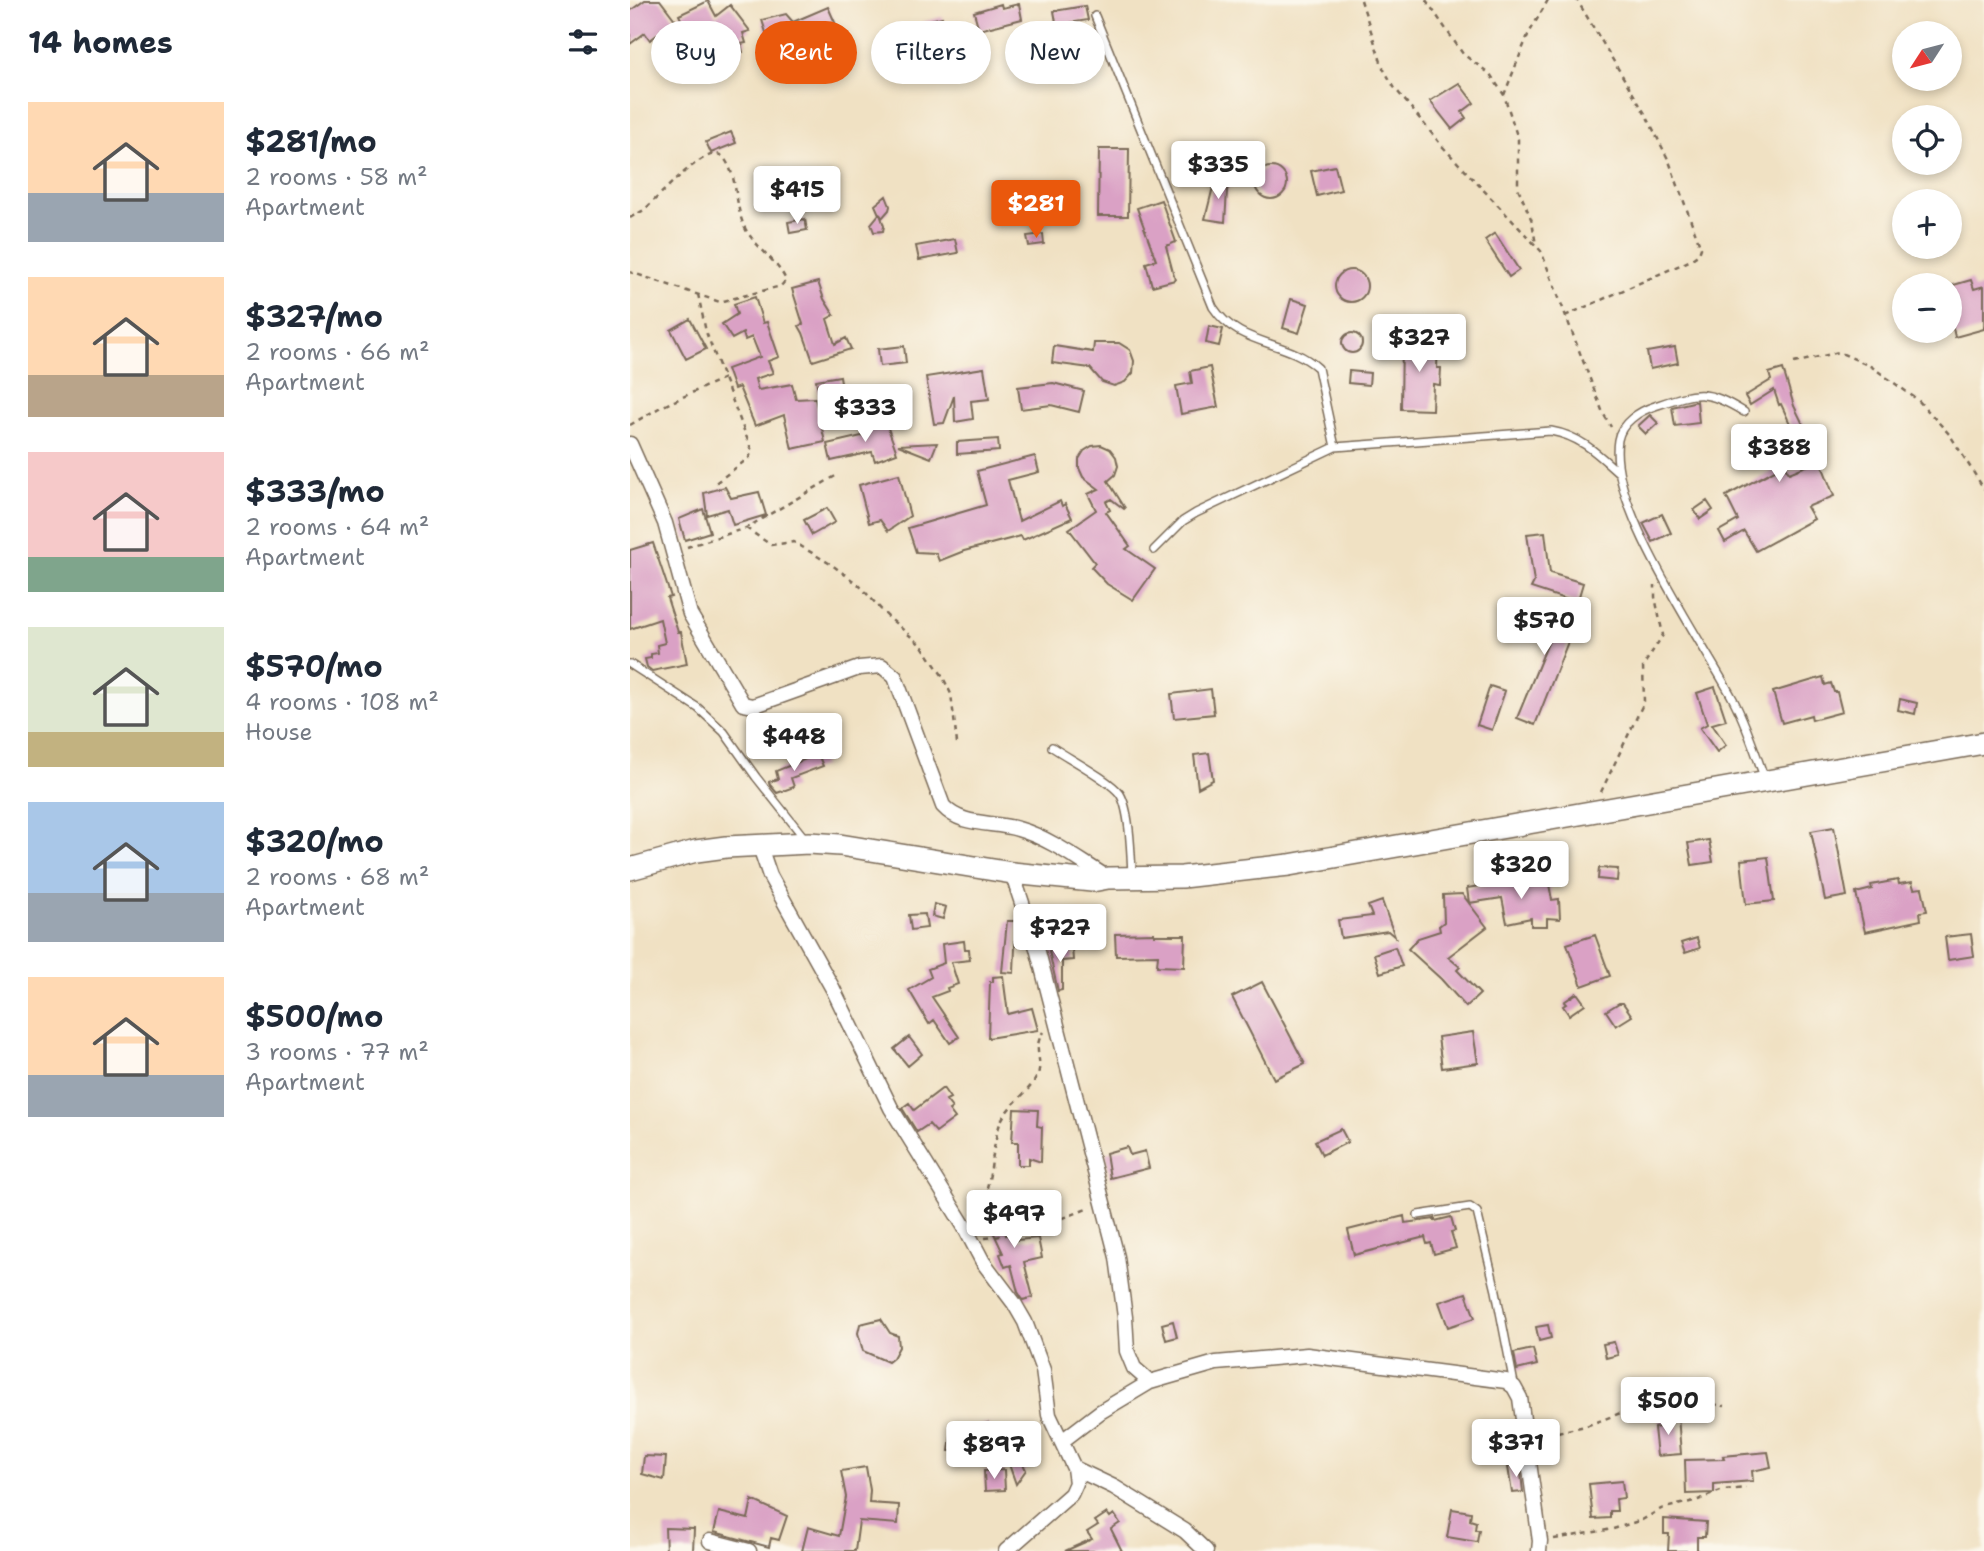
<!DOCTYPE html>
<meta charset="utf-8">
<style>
:root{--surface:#fff;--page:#f2f2f3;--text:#1f2937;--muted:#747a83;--accent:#ea580c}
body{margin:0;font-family:"Shantell Sans",sans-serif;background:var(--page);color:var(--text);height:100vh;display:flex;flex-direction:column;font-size:26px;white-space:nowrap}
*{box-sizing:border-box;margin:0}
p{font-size:23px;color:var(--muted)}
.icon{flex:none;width:38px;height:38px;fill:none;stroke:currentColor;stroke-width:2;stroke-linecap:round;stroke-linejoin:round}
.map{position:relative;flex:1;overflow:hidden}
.side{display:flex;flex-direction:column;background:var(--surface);width:630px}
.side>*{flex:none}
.guide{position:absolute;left:21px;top:21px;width:665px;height:63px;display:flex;gap:14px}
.needle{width:46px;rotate:234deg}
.controls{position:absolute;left:1262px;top:21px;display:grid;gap:14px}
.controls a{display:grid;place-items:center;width:70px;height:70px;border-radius:50%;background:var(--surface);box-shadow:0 4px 10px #0003;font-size:35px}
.price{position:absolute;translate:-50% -60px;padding:0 16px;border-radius:7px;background:#fff;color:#222;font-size:23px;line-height:46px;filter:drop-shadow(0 2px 4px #0008)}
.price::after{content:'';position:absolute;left:50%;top:42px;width:21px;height:16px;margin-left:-10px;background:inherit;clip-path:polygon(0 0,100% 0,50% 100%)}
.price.current{background:var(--accent);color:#fff}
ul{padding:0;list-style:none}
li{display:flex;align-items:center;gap:21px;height:175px;padding:0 28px}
li span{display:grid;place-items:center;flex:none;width:196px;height:140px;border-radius:0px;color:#555}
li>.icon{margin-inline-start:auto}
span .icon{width:84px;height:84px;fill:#fffc;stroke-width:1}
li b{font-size:30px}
h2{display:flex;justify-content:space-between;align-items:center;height:84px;padding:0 28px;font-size:30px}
.chip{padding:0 24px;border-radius:32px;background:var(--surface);box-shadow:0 4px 10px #0003;font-size:24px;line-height:63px}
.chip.current{background:var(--accent);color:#fff}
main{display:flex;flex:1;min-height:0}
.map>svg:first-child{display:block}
.building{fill:#daa1c5}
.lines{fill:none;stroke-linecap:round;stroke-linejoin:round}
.service-casing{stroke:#7a6a58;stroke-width:10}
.minor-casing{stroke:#7a6a58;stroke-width:17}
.secondary-casing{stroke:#7a6a58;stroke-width:24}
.path{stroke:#7a6a58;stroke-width:2.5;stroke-dasharray:5 5;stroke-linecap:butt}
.service{stroke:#fff;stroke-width:7}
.minor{stroke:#fff;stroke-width:14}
.secondary{stroke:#fff;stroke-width:21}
</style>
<main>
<section class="side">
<h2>14 homes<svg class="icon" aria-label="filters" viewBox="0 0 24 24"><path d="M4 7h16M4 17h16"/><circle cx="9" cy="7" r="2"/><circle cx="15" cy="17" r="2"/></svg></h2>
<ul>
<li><span style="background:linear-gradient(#ffd9b3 65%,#9aa5b1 0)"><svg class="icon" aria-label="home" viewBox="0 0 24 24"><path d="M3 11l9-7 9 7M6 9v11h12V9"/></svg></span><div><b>$281/mo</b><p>2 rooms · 58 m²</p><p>Apartment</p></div></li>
<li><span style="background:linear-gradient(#ffd9b3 70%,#b9a48a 0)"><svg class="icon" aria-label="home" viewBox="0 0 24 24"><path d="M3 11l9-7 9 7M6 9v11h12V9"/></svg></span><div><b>$327/mo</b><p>2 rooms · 66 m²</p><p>Apartment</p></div></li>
<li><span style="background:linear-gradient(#f6c9c9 75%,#7fa58c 0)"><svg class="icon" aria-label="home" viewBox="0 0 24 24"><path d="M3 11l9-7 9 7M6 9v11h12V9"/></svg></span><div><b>$333/mo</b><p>2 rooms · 64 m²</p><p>Apartment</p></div></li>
<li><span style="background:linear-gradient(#dfe7d0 75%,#c2b280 0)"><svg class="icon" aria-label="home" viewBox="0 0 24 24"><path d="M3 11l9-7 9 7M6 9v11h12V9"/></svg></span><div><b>$570/mo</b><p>4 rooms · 108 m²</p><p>House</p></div></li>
<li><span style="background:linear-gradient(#a9c7e8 65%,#9aa5b1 0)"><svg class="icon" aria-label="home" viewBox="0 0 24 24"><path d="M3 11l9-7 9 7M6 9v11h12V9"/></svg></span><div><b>$320/mo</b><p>2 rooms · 68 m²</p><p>Apartment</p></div></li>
<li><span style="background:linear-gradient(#ffd9b3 70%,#9aa5b1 0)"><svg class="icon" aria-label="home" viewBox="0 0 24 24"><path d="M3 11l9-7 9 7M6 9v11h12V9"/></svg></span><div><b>$500/mo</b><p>3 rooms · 77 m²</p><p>Apartment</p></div></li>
</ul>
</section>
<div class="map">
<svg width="1354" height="1551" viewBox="0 0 1354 1551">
<rect width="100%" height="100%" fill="#fbf7ec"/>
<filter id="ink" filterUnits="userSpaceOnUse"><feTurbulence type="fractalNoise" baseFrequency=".0143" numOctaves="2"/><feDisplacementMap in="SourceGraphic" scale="14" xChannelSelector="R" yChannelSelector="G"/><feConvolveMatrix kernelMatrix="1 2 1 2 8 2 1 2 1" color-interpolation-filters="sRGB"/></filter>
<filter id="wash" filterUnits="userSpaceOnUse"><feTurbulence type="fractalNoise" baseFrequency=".00686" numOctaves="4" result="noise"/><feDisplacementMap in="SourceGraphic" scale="28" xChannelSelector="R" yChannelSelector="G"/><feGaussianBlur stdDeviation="1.57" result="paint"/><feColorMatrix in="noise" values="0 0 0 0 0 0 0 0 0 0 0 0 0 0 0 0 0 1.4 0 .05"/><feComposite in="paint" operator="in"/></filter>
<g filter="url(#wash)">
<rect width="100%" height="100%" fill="#f0e1c3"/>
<g id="blocks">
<path class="building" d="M 15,0 L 30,0 L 46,21 L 20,40 L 15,33 L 0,44 L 0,11 Z
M 78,1 L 86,16 L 100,5 L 120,31 L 113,33 L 116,43 L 111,44 L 113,52 L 101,55 L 92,28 L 62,42 L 49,15 Z
M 371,4 L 372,8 L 389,4 L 392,19 L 349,30 L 344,12 Z
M 455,6 L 458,20 L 439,23 L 442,44 L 447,44 L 447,50 L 461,57 L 452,76 L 423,55 L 420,27 L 427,28 L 424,11 Z
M 198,7 L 207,27 L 188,35 L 185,29 L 140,45 L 132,20 L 156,14 L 163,22 Z
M 312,17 L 317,34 L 298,39 L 293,22 Z
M 829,83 L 844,103 L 832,112 L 836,118 L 822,129 L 800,101 Z
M 101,132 L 106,143 L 81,153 L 76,142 Z
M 469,149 L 499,149 L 498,216 L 468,216 Z
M 705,166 L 711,190 L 687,196 L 681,171 Z
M625 183a16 16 0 1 1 32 0a16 16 0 1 1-32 0Z
M 590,176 L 600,179 L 597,191 L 595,222 L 575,219 L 584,183 L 587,184 Z
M 256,196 L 260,206 L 259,210 L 252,218 L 250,214 L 254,226 L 253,231 L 244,232 L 241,224 L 249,214 L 245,205 Z
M 531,200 L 546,242 L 536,246 L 545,280 L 522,286 L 516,263 L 526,260 L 507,208 Z
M 175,219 L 177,230 L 160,233 L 158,222 Z
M 865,233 L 889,270 L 879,277 L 855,240 Z
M 413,234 L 414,244 L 399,246 L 397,236 Z
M 325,239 L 328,253 L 289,260 L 286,246 Z
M705 286a16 16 0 1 1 32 0a16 16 0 1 1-32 0Z
M 1341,280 L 1344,289 L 1354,286 L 1354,329 L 1325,337 L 1320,315 L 1320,286 Z
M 188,282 L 194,299 L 204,315 L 197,319 L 205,344 L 216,338 L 221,349 L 183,361 L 173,333 L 169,326 L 173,324 L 162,289 Z
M 125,297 L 133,323 L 137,322 L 149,357 L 138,361 L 143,373 L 125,379 L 128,390 L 162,384 L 166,399 L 185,398 L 195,442 L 162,449 L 154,415 L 125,426 L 109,387 L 104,389 L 97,369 L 130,357 L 122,337 L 115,340 L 113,333 L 102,339 L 92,324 L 107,314 L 104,304 Z
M 661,299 L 678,304 L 669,333 L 653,328 Z
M 60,319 L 76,349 L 56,359 L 41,330 Z
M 579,326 L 593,329 L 589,346 L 576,343 Z
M712 343a10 10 0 1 1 20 0a10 10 0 1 1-20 0Z
M 772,340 L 808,342 L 807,368 L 811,368 L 810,385 L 803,384 L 802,410 L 771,409 Z
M 464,343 L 489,343 L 500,350 L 504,361 L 503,373 L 495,382 L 484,386 L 472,382 L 460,368 L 422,363 L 424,346 L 463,352 Z
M 274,346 L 276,363 L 250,366 L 248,349 Z
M 1045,347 L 1048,363 L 1020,369 L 1017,352 Z
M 580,367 L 588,407 L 551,414 L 546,386 L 562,383 L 560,371 Z
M 354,368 L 359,399 L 341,401 L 343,419 L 325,422 L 324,396 L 314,423 L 304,424 L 296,377 Z
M 1153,369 L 1164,406 L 1188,455 L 1204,496 L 1177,507 L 1184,519 L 1126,551 L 1114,531 L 1095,542 L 1089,531 L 1108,520 L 1096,496 L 1154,465 L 1159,473 L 1179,465 L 1151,404 L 1149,405 L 1144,390 L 1120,405 L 1115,396 L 1141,380 L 1139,373 Z
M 719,371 L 740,373 L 739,385 L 718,383 Z
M 210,376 L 214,401 L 191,405 L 186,380 Z
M 423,383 L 454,391 L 449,412 L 421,405 L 391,409 L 388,387 Z
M 1067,401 L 1069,423 L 1045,426 L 1042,407 Z
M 1020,415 L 1028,423 L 1016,434 L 1008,426 Z
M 255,420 L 267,453 L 245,461 L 242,452 L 201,461 L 197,444 L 236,435 L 234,428 Z
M 368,439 L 369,451 L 327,454 L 327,442 Z
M 307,443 L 301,458 L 268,445 Z
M 471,445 L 480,449 L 486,457 L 488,466 L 485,475 L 478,481 L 495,508 L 494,509 L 481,499 L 476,502 L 480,510 L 476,512 L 500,546 L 496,549 L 525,569 L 503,600 L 477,584 L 461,567 L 465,563 L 439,529 L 466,510 L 458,494 L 469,489 L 453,477 L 449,468 L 449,459 L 454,451 L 462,446 Z
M 405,456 L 409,472 L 378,480 L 389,521 L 430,501 L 432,506 L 435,504 L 442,518 L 393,540 L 391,536 L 334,551 L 309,561 L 306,553 L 286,552 L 278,528 L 356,505 L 347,471 Z
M 269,474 L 280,516 L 258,531 L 250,520 L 239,523 L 229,485 Z
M 95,487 L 101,498 L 129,492 L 136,515 L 103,525 L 98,509 L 77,515 L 74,493 Z
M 1077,501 L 1083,510 L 1070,519 L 1064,510 Z
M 197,508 L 205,522 L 182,535 L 174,520 Z
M 73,509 L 80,532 L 55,540 L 49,519 Z
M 1032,514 L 1041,533 L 1023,542 L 1013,523 Z
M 915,532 L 920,573 L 953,583 L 947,603 L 901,588 L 904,582 L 897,534 Z
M 23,543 L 41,597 L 37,598 L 48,632 L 51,632 L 57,664 L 22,671 L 17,667 L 15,659 L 21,658 L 21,654 L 28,653 L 27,645 L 35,643 L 30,619 L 0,629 L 0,550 Z
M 894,604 L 945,624 L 905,725 L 887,718 L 920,638 L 886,623 Z
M 1193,677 L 1195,685 L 1201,683 L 1204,692 L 1207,692 L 1212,712 L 1182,720 L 1181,715 L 1152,723 L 1143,692 Z
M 860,686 L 875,691 L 862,730 L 847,725 Z
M 1085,687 L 1096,720 L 1082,724 L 1096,745 L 1087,752 L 1070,728 L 1077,724 L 1067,693 Z
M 581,689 L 584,714 L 544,718 L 541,694 Z
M 1270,699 L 1287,703 L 1285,714 L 1268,710 Z
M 579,753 L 583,780 L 568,788 L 564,755 Z
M 188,754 L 193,766 L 161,778 L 164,787 L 147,793 L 140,785 L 139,782 L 148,779 L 146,771 Z
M 1204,827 L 1217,896 L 1195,900 L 1181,831 Z
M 1079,840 L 1083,862 L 1062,865 L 1058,843 Z
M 1138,857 L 1144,901 L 1116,904 L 1111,860 Z
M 969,868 L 988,869 L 987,881 L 968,879 Z
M 918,879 L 922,900 L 929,899 L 930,919 L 917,918 L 917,926 L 901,926 L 901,918 L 877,923 L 872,898 L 839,903 L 837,888 L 880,881 L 880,885 Z
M 1268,880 L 1269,884 L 1282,882 L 1284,889 L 1292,888 L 1297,911 L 1290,912 L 1291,920 L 1235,932 L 1226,893 L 1242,889 L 1241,885 Z
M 832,894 L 857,927 L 818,957 L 830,967 L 827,970 L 850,994 L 836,1007 L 811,979 L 778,949 L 788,938 L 810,931 L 809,926 L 814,922 L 813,895 Z
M 752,901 L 765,937 L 758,931 L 711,938 L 708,920 L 742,916 L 738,906 Z
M 304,904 L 316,907 L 313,919 L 302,916 Z
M 295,914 L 297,928 L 281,930 L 279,915 Z
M 377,921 L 386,921 L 384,973 L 372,972 Z
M 524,933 L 524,935 L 555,935 L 554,967 L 527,966 L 528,955 L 486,956 L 485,934 Z
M 1341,934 L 1344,956 L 1318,960 L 1315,937 Z
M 965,935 L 980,976 L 952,986 L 937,944 Z
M 1067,938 L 1070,948 L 1055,953 L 1051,943 Z
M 334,941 L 335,949 L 339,949 L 340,960 L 321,962 L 328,984 L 317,988 L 318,991 L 302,997 L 329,1037 L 320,1043 L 304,1020 L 299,1024 L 279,990 L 301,977 L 298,969 L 314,963 L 312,944 Z
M 765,947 L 772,966 L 750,973 L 744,954 Z
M 442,948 L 443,960 L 432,961 L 432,990 L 428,991 L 419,951 Z
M 373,976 L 378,1014 L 402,1008 L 408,1030 L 358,1038 L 360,982 L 363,982 L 363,977 Z
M 632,982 L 675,1064 L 644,1079 L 602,997 Z
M 947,993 L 955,1004 L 939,1015 L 933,1006 L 936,1004 L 934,1002 Z
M 989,1003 L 993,1003 L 1002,1016 L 986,1026 L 976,1011 Z
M 843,1032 L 848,1063 L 812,1068 L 808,1037 Z
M 279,1037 L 292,1054 L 278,1066 L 264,1049 Z
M 313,1088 L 320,1098 L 316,1100 L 322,1108 L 319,1110 L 325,1118 L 306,1132 L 299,1124 L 287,1132 L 272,1108 L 279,1103 L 284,1110 Z
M 384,1109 L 408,1110 L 407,1126 L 412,1127 L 411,1162 L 399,1158 L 399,1165 L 388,1165 L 388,1142 L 382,1142 Z
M 711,1129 L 718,1142 L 692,1155 L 685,1141 Z
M 497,1147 L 500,1155 L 515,1151 L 519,1168 L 480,1178 L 476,1153 Z
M 371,1208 L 387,1240 L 408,1238 L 412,1258 L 394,1262 L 403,1297 L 393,1300 L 388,1292 L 381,1265 L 375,1267 L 370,1254 L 373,1253 L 361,1227 L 357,1229 L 352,1217 Z
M 774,1216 L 775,1223 L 805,1219 L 805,1221 L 821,1217 L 825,1231 L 821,1232 L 826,1248 L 804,1254 L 801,1243 L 797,1244 L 795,1237 L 724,1255 L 718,1230 Z
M 836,1293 L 845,1318 L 818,1327 L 809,1302 Z
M 251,1319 L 260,1333 L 268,1336 L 269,1347 L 263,1358 L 258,1362 L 233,1351 L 228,1333 L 230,1324 Z
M 543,1321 L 547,1337 L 536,1340 L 532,1324 Z
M 918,1325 L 921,1338 L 909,1341 L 906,1327 Z
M 984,1342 L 988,1355 L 976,1358 L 973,1344 Z
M 903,1349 L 907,1365 L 887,1370 L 884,1353 Z
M 1048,1416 L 1051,1454 L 1027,1456 L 1024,1428 L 1029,1427 L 1029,1418 Z
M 358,1423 L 363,1449 L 335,1458 L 335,1451 L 319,1451 L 321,1435 Z
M 1138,1452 L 1141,1467 L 1122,1471 L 1123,1481 L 1084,1484 L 1084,1493 L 1056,1494 L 1055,1460 L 1094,1459 L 1093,1456 Z
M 375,1453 L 389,1456 L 396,1470 L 386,1484 Z
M 14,1456 L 36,1457 L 34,1480 L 12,1474 Z
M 890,1465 L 893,1492 L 882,1493 L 878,1467 Z
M 236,1467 L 240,1490 L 239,1503 L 269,1505 L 268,1524 L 229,1521 L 225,1551 L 172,1551 L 178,1527 L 209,1536 L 216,1497 L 211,1471 Z
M 374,1470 L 375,1490 L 355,1491 L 354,1471 Z
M 992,1481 L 994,1498 L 986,1499 L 987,1511 L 980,1511 L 980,1518 L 963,1519 L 959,1484 Z
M 122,1500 L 157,1516 L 149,1540 L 141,1538 L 139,1547 L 84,1532 L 89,1512 L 118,1519 Z
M 822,1509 L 841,1512 L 840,1520 L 846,1522 L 845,1530 L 849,1530 L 847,1542 L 817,1537 Z
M 477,1513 L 480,1517 L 484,1514 L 490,1523 L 481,1529 L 492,1551 L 435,1551 L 462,1539 L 457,1532 L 468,1525 L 465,1521 Z
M 1034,1519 L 1076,1522 L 1075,1537 L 1067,1537 L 1067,1551 L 1038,1551 L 1039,1534 L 1034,1534 Z
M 35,1528 L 64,1529 L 63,1551 L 36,1551 Z"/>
</g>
</g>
<g filter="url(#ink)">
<use href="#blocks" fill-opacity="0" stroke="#7a6a58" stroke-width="2"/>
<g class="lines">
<g class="service-casing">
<path id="service" d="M 465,16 L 583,307 C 609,347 656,339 688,368 L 705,447
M 1114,412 C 1075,388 1066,392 1025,406 C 1009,411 991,423 988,440 C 977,506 1071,639 1103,699 C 1116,724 1125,751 1134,777
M 524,550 L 553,521 L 566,513 L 705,447 L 921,431 C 950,436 967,453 988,472
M 0,664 L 68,708 L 94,732 L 126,777 L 176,840
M 422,747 C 438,758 480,780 490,794 C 500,810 501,855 502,875
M 788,1215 L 840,1207 L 847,1212 L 866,1291 L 884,1384"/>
</g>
<g class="minor-casing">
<path id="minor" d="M 0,444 L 35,523 L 60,614 L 113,704 L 123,706 L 229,668 L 252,666 L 265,677 L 313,806 C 332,827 362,821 388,829 C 420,838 450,861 478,878
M 129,844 L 140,876 L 203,989 L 261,1108 L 334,1226 L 353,1262 L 384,1303 L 395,1322 L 413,1370 L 419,1415 L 444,1468 L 446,1483 L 441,1494 L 376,1551
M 382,873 L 407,948 L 487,1257 L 495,1317 L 497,1351 L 504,1368 L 520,1382 L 586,1363 L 677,1355 L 876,1381 L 884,1387 L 890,1398 L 910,1541 L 909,1551
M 432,1441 L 470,1412 L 520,1382
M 444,1468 L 484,1487 L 555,1531 L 576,1551
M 80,1541 L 119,1551"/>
</g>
<g class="secondary-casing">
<path id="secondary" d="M 0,869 L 66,851 L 96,847 L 179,843 L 210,845 L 382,873 L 462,881 L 478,878 L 552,877 L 659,865 L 1354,743"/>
</g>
<path class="path" d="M 731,0 L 753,68 L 764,87 L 812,146 L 911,251 L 973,413 L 981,427
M 796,0 L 833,54 L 860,74 L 874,95 L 888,139 L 888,188 L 902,221 L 906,245
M 874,95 L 898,35 L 918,0
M 0,218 C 4,215 9,213 14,210 C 25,201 80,138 94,158 C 109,178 104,208 116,230 C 127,248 147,261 156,280 L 151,286 L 90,302 L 0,272
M 68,294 L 76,332 L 122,451 L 119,458 L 84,484
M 935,316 L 1059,261 L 1069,254 L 1071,248 L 1039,161 L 1017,117 L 947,0
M 1164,363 L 1209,352 L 1242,367 L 1288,400 L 1320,435 L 1354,489
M 0,425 L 29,408 L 94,378
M 116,528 L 141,545 L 164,542 L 202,565 L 229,585 L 257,616 L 292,646 L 312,675 L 321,694 L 327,743
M 57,547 L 116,528 L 209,474
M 971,792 L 1014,702 L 1013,666 L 1033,635 L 1025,597 L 1025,585
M 342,1214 C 346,1207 354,1199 356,1191 C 363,1168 362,1144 371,1121 C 380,1102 400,1093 408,1074 C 413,1059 402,1049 413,1032
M 355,1238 C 393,1234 424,1222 459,1208
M 908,1436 L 956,1426 L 1001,1409 L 1056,1400 L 1095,1406
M 924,1539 L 983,1529 L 1012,1520 L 1031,1509 L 1068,1500 L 1093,1490 L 1116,1488"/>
<use href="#service" class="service"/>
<use href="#minor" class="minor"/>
<use href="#secondary" class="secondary"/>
</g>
</g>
</svg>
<div class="controls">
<a><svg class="needle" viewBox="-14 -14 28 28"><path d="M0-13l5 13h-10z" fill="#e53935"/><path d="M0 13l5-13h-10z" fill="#747a83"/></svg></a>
<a><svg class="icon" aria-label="locate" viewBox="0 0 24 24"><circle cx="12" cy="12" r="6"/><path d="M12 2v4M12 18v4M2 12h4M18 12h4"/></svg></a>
<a>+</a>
<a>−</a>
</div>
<b class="price" style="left:588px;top:201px">$335</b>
<b class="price" style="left:167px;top:226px">$415</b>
<b class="price current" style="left:406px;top:240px">$281</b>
<b class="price" style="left:789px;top:374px">$327</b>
<b class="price" style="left:235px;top:444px">$333</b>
<b class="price" style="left:1149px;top:484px">$388</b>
<b class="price" style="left:914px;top:657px">$570</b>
<b class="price" style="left:164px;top:773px">$448</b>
<b class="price" style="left:891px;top:901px">$320</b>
<b class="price" style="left:430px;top:964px">$727</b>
<b class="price" style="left:384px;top:1250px">$497</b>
<b class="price" style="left:1038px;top:1437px">$500</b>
<b class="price" style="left:886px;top:1479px">$371</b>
<b class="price" style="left:364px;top:1481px">$897</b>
<div class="guide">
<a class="chip">Buy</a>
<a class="chip current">Rent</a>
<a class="chip">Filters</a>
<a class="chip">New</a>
</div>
</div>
</main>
